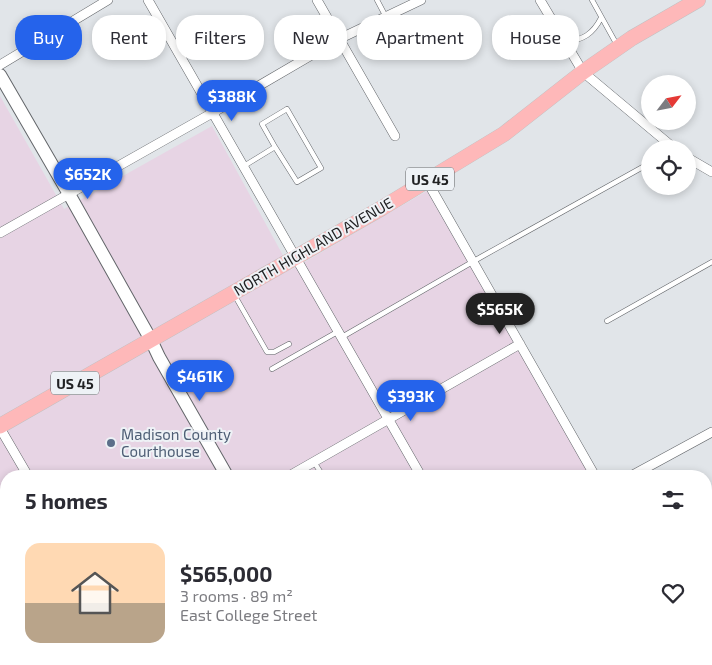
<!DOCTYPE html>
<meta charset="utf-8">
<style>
:root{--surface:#fff;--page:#f2f2f3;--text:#2b2b33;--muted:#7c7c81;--line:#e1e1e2;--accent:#2563eb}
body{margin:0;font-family:"Exo 2",sans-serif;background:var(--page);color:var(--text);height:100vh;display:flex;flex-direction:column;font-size:19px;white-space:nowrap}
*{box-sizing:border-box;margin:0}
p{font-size:16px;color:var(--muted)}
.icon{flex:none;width:28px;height:28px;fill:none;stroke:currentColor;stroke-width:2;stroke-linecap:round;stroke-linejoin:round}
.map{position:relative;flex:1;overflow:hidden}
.side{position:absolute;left:0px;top:470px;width:712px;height:195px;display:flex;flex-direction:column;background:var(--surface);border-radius:20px 20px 0 0;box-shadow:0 2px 8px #0003}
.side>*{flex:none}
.guide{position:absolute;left:15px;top:15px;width:682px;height:45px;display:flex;gap:10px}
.needle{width:32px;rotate:58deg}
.controls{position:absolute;left:641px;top:75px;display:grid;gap:10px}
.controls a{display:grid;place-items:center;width:55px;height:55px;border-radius:50%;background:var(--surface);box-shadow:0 2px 8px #0003;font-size:25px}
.price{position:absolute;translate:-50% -42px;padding:0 11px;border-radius:18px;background:var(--accent);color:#fff;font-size:16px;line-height:32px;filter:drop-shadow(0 1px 2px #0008)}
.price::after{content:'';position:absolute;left:50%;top:30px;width:15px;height:11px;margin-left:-8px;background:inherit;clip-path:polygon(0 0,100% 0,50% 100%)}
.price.active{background:#222;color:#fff}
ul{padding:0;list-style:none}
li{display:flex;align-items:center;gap:15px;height:125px;padding:0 25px}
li+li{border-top:1px solid var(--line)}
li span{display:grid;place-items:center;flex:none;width:140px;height:100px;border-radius:15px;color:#555}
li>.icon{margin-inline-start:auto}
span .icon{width:60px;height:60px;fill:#fffc;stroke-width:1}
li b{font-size:21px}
h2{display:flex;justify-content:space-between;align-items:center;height:60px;padding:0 25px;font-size:21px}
.tag{padding:0 18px;border-radius:20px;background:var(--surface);box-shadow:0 2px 8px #0003;font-size:18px;line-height:45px}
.tag.active{background:var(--accent);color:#fff}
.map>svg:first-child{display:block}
.commercial{fill:#e7d4e4}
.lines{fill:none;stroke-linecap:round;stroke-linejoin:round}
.lane-casing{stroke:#63666a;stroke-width:5.5}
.street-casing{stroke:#63666a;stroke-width:10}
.secondary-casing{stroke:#63666a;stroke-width:14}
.primary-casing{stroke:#c1c1c2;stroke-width:16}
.lane{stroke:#fff;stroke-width:4.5}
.street{stroke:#fff;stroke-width:9}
.secondary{stroke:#fff;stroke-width:12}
.primary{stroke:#feb8b9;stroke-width:15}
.service-dot{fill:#5c6f8a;stroke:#eef2f6;stroke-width:2}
.labels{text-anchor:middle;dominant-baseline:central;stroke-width:4;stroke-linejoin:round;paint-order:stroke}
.shield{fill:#eef2f6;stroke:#5e6063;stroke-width:1}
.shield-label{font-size:14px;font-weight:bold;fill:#212224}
.street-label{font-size:15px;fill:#212224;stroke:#eef2f6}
.service-label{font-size:15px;fill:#4e5e75;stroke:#eef2f6;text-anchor:start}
</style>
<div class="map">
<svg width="712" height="665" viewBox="0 0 712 665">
<rect width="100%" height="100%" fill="#e1e5e9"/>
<path class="commercial" d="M 0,96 L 64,209 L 212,126 L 291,270 L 427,191 L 591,476 L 6,476 L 6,659 L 290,659 L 279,665 L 0,665 Z
M 334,659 L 517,659 L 520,665 L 324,665 Z
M 533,659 L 695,659 L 699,665 L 537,665 Z"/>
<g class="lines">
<g class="lane-casing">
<path id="lane" d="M 377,0 L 386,17
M 592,0 L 617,45
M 565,42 C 583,40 593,34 601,18
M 244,166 L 275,147 L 297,182 L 321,168 L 287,109 L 262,124 L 275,147
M 235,296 L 267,352 L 274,352 L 289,344
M 607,321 L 712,262
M 342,337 L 481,257 L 650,163
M 272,369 L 339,331
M 314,462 L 323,476
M 0,533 L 6,529
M 235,659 L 238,665"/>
</g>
<g class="street-casing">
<path id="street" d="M 148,0 L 421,476
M 317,0 L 395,136
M 540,0 L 583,72 L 675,149
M 0,65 L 108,0
M 688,158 L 712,172
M 427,181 L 595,476
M 0,233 L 214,112 L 339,39 L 421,0
M 0,428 L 28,476
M 289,476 L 520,344
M 631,476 L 712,432
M 706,603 L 712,600
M 0,642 L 6,638
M 132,659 L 135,665
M 524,659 L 527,665
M 700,659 L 704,665
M 592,665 L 603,659"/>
</g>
<g class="secondary-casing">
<path id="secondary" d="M 0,75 L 69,194 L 151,340 L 159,357 L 227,476
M 335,659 L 339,665
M 294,665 L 305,659"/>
</g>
<g class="primary-casing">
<path id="primary" d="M 0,426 L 382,208 L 504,134 L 583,72 L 632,38 L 698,0"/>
</g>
<use href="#lane" class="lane"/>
<use href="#street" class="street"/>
<use href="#secondary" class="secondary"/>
<use href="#primary" class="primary"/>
</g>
<circle class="service-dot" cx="111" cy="443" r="5"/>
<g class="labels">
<g class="shield">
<rect x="406" y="167.5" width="48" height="23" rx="4"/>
<rect x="51" y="371.5" width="48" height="23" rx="4"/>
</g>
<g class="shield-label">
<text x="430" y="179">US 45</text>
<text x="75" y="383">US 45</text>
</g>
<g class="street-label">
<text transform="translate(313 246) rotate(-30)">NORTH HIGHLAND AVENUE</text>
</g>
<g class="service-label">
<text x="121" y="434">Madison County<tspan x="121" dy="17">Courthouse</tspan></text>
</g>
</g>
</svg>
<div class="controls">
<a><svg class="needle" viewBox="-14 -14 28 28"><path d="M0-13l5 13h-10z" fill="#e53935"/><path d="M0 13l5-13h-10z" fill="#7c7c81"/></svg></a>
<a><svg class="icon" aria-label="locate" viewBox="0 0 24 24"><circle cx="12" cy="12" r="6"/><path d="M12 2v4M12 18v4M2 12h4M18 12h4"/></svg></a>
</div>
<b class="price" style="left:232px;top:122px">$388K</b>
<b class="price" style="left:88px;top:200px">$652K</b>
<b class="price active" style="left:500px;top:335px">$565K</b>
<b class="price" style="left:200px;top:402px">$461K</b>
<b class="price" style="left:411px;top:422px">$393K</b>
<div class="guide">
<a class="tag active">Buy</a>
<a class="tag">Rent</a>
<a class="tag">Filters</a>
<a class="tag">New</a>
<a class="tag">Apartment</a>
<a class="tag">House</a>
</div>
<section class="side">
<h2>5 homes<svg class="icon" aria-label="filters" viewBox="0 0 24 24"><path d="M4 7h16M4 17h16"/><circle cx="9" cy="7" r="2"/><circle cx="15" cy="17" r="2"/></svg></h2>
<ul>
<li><span style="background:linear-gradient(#ffd9b3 60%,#b9a48a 0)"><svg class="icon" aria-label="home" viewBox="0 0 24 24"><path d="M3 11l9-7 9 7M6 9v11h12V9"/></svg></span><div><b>$565,000</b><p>3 rooms · 89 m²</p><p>East College Street</p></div><svg class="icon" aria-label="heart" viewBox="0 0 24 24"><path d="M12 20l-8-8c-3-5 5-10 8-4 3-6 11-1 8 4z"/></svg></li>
</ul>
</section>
</div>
